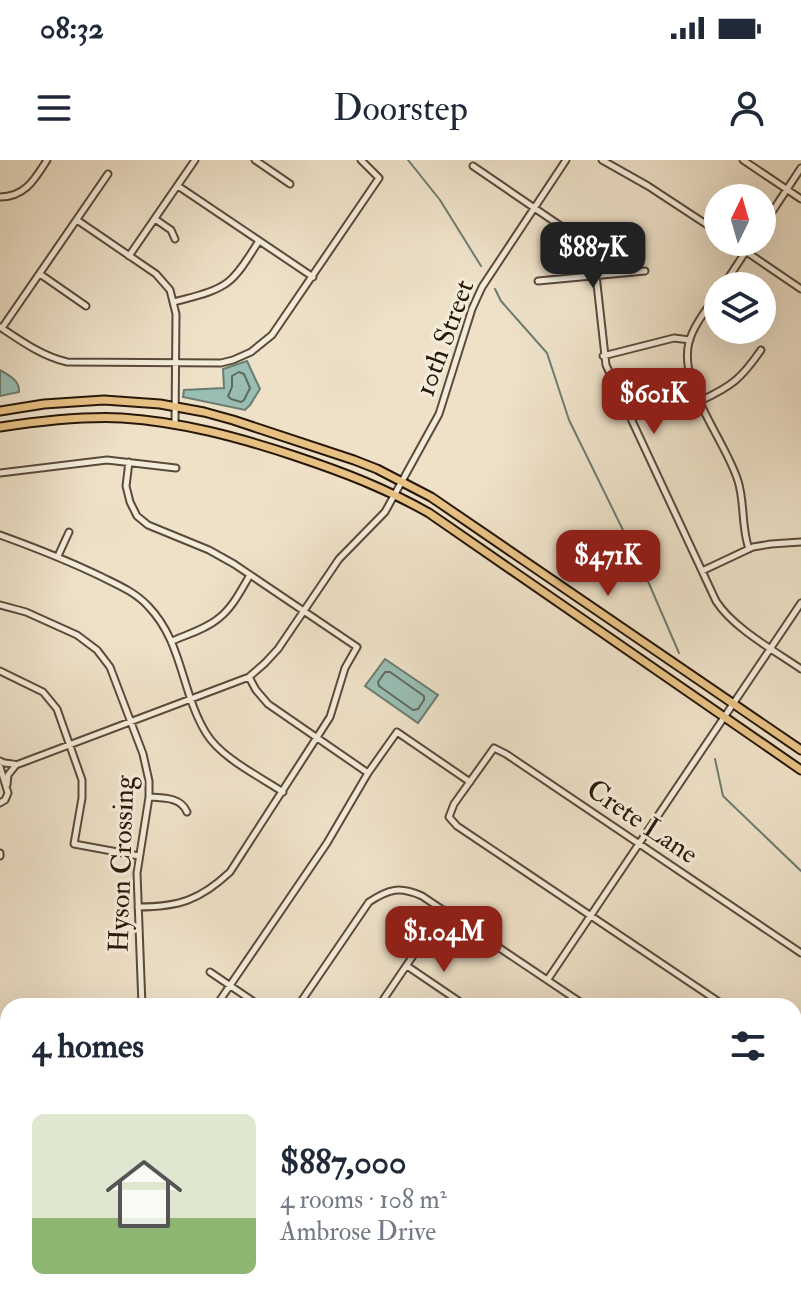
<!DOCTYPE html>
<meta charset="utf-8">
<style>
:root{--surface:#fff;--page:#f2f2f3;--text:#1f2937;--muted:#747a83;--accent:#8f2418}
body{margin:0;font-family:"IM FELL Double Pica",serif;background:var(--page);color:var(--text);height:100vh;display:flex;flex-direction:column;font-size:30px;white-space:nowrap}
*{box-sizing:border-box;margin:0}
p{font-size:26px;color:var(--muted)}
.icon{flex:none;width:44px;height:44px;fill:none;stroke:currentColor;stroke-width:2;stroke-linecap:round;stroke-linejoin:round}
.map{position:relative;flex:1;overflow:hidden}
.panel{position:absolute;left:0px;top:838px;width:802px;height:314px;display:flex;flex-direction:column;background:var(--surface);border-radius:24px 24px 0 0;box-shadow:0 8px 32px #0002}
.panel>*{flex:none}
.needle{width:52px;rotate:5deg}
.controls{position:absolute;left:704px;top:24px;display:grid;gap:16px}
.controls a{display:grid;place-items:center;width:72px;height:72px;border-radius:50%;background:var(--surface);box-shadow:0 8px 32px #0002;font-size:40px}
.price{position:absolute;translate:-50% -68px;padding:0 18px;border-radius:16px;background:var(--accent);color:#fff;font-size:26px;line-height:52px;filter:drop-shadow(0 2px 4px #0008)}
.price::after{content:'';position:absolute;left:50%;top:48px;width:24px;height:18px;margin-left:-12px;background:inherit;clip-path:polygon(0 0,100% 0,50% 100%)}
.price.current{background:#222;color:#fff}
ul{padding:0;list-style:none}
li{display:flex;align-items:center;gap:24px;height:200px;padding:0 32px}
li span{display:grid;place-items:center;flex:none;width:224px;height:160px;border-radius:12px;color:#555}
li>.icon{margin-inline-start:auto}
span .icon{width:96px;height:96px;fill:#fffc;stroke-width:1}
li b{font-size:34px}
h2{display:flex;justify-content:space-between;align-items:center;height:96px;padding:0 32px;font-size:34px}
.status{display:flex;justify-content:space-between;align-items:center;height:56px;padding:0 40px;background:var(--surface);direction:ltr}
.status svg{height:22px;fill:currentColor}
header{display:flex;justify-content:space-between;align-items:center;height:104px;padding:0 32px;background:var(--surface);font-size:36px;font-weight:600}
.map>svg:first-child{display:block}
.green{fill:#b9c396;stroke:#706e50;stroke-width:2}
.water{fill:#99beb4;stroke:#6c7c70;stroke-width:2}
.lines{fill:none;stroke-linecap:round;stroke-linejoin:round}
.shore{stroke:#606b5f;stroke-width:2}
.stream{stroke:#6c7c70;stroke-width:2}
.minor-casing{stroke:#5a4a3a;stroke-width:9}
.major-casing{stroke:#28180a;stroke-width:11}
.minor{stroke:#f4ecdb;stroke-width:5}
.major{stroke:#e7c084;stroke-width:7}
.labels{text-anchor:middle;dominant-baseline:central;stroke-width:6;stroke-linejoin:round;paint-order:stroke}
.street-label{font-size:28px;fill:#28180a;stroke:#f4ecdb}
</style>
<div class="status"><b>08:32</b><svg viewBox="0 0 49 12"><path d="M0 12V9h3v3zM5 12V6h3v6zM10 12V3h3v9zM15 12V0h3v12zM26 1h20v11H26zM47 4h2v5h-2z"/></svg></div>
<header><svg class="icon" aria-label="menu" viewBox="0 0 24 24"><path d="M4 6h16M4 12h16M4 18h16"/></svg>Doorstep<svg class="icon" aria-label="person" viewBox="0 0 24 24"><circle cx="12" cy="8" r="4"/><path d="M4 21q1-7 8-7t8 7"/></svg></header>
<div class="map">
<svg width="801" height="1151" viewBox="0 0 801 1151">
<rect width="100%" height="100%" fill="#eee1c8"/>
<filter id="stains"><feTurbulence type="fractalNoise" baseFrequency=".0025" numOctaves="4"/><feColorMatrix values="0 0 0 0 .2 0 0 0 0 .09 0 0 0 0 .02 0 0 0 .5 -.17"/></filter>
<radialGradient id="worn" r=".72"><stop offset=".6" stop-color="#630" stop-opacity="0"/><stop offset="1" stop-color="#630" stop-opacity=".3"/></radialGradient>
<path class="green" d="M 5,1017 L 8,1017 L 8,1069 L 0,1072 L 0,1019 Z"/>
<path class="water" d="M 247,201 L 260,229 L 250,245 L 245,250 L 183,237 L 184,230 L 224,228 L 223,209 Z
M 0,210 C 9,215 20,221 19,232 L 0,236 Z
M 385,499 L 438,535 L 418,563 L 365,526 Z"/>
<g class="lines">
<path class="shore" d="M 239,212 L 244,214 L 250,228 L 244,240 L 241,242 L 231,239 L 228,236 L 232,227 L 232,216 Z
M 385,512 L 390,512 L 424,536 L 424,540 L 418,549 L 413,550 L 379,526 L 378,522 Z"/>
<path class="stream" d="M 408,0 L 440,40 L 481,106
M 495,129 L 501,141 L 547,193 L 569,260 L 647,419 L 679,493
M 715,599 L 723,636 L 801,711"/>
<g class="minor-casing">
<path id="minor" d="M 255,0 L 290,24
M 602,0 L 648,26 L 718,72
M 743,0 L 801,39
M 473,6 L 571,73 L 581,81 L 590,94 L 596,115 L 606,205 L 716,441 C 733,468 775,491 801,509
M 178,26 L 313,117
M 0,37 C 25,37 35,19 47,0
M 155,59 L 171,70 L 175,79
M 77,60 L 156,114 L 170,130 L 176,154 L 175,264
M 762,67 L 801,8
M 732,82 L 801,129
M 129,96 L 195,0
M 40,114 L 86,146
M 538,121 L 645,111
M 723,126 L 752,82
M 718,133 C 708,148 694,164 689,182 C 678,226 725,279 738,321 C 745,343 741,367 749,389
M 174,142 C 191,137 214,133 228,122 C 241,112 250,94 259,81
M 0,167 C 21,181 42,196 67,202 L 221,203 L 233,200 L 251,192 L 272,175 L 379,18 L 361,0
M 2,168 L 108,14
M 603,196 L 674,178 L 690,180
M 700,241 C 732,226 741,219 761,190
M 129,302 L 126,326 L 130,342 L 137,356 L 148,365 L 209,390 L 234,404 L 357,487 L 345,508 L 330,557 L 230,712 C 200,740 179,747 138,747
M 0,313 L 107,300 L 176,308
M 0,375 C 36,388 67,400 102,417 C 118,425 135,432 148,446 C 183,482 181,532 206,573 C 221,598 259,616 283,632
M 58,396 L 69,372
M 702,411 L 753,387 L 771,384 L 801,382
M 0,445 L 26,452 L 77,475 L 97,490 L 110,507 L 143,594 L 149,621 L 149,637 L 137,713 L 142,846
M 172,481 C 188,474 206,469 219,458 C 233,447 241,430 250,415
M 0,511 L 43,532 L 57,549 L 82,620 L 82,638 L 74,684 L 139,696
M 249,517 L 256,530 L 268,544 L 368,613
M 0,601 C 6,605 11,602 16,605 L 249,517 L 265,503 L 278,489 L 339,399 L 385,352 L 439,254 L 472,149 L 482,127 L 566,0
M 0,607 L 8,633 L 5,640 L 0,643
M 7,625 L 8,615 L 16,605
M 149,637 C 163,638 181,637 187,652
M 0,693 L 0,696
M 407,806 L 466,846
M 210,812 L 260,846
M 548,819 L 801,443
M 216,846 L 327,683 L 368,613 L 397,572 L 470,622
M 298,846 L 369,742 C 389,729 399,726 422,736 L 586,846
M 379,846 L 444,750
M 725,846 L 457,666 L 449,657 L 454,644 L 494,588 L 506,594 L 801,793
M 794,892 L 801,897
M 0,929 L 8,926
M 0,1015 L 8,1014
M 0,1076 L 8,1073
M 0,1081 L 8,1089
M 114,1144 L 125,1151
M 233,1144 L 243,1151
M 354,1144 L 365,1151
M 573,1144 L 583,1151
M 24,1151 L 42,1144
M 288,1151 L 292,1144
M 467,1151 L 471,1144
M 546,1151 L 550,1144"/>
</g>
<g class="major-casing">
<path id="major" d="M 0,251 L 44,244 L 104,240 L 160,244 L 204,252 L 233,260 L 354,300 L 377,309 L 431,337 L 801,590
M 0,267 C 40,261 81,256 122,258 C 182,262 238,277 295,296 C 343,312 385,328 429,353 L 801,610
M 794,977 L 801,965
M 794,1000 L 801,990
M 681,1151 L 686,1144
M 698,1151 L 702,1144"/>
</g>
<use href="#minor" class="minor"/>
<use href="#major" class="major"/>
</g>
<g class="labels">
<g class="street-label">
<text transform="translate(445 178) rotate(-70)">10th Street</text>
<text transform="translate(642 662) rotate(34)">Crete Lane</text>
<text transform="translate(122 704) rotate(-88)">Hyson Crossing</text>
</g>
</g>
<rect width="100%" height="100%" filter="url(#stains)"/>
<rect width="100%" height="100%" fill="url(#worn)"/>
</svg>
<div class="controls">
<a><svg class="needle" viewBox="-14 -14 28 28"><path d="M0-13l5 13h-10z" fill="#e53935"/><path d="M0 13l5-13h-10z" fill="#747a83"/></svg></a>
<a><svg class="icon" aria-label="layers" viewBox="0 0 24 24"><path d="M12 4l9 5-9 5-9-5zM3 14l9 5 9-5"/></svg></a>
</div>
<b class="price current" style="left:593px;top:130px">$887K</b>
<b class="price" style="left:654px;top:276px">$601K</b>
<b class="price" style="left:608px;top:438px">$471K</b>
<b class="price" style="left:444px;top:814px">$1.04M</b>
<section class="panel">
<h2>4 homes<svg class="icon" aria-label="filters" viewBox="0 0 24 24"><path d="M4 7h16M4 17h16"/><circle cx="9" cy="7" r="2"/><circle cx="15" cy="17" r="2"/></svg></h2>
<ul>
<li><span style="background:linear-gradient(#dfe7d0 65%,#8fb573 0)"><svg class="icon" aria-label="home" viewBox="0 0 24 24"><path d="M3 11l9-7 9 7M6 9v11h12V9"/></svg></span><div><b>$887,000</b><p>4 rooms · 108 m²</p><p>Ambrose Drive</p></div></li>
</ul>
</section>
</div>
